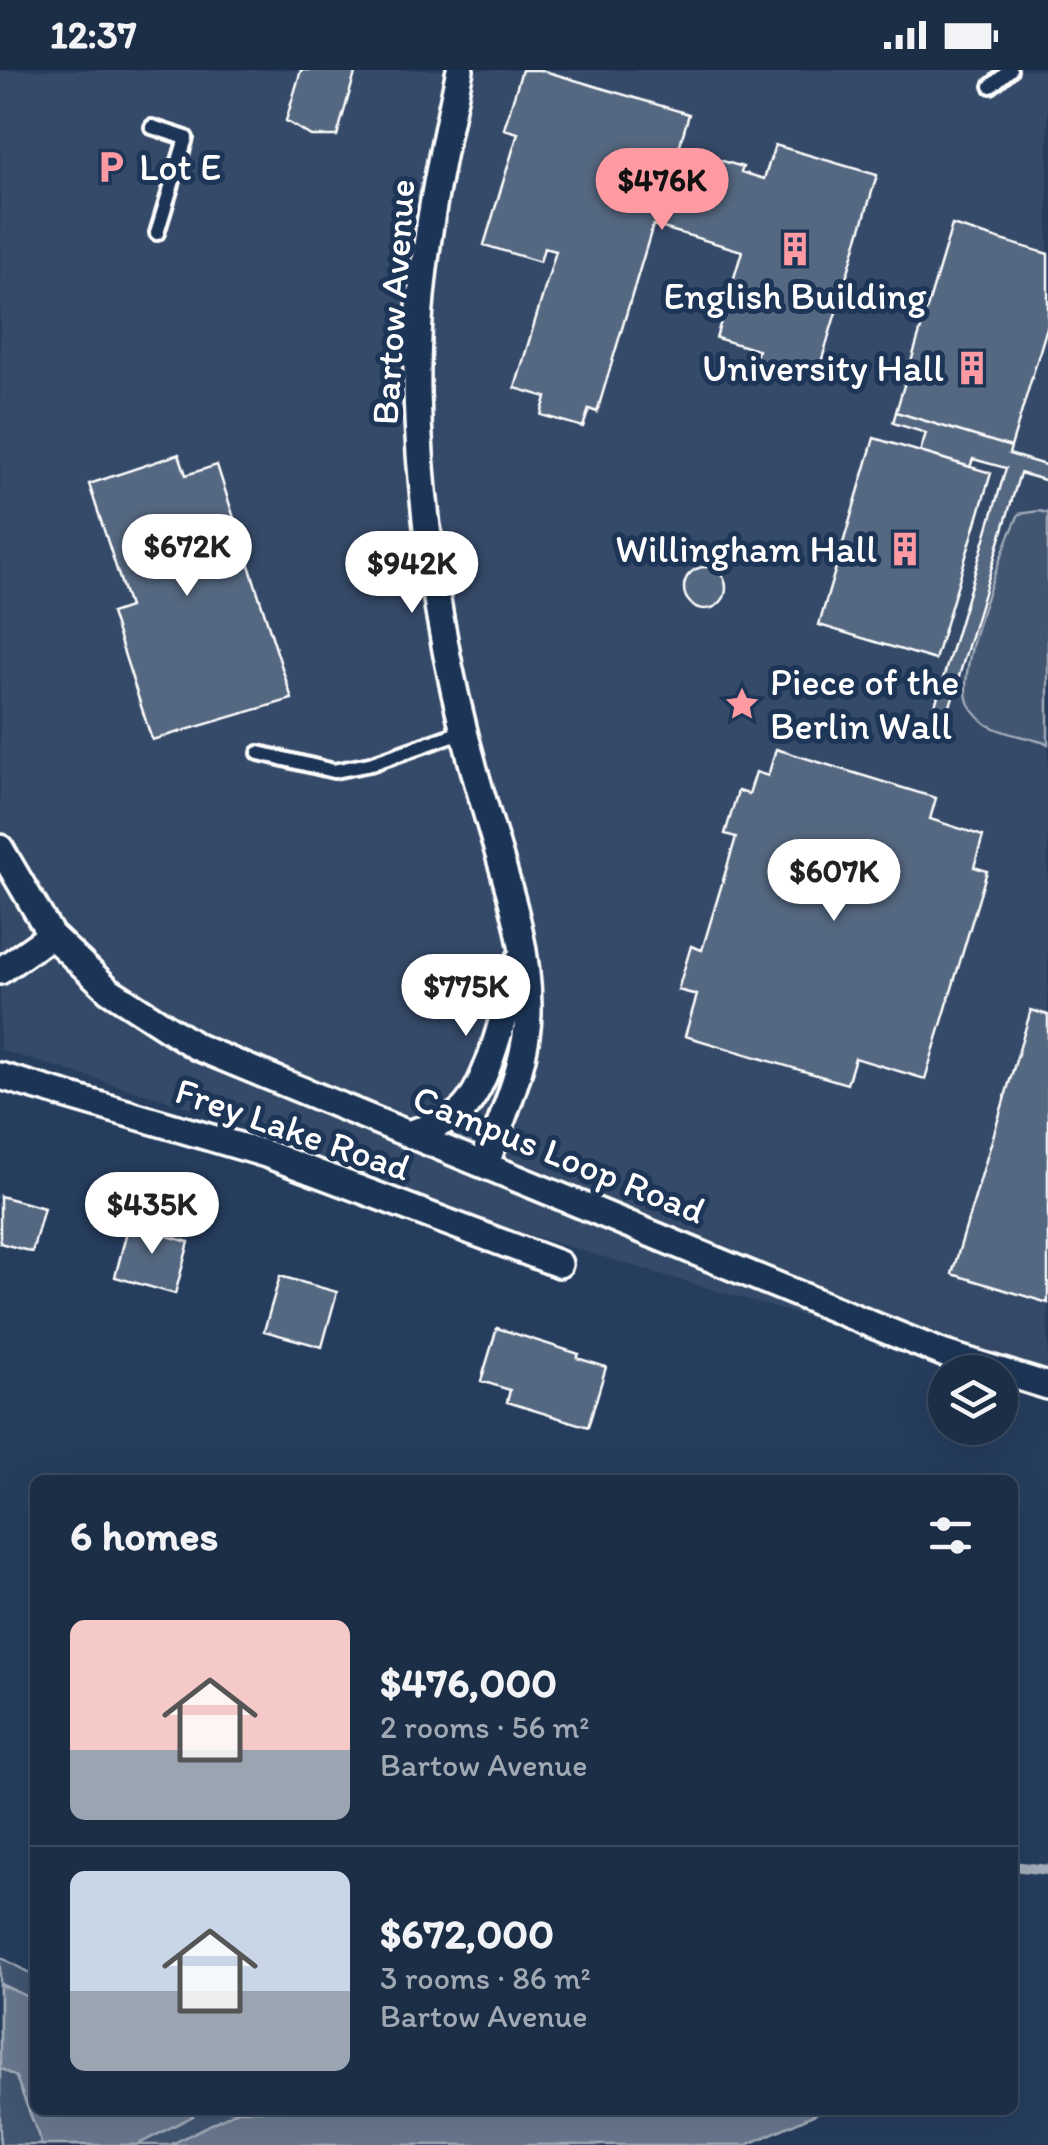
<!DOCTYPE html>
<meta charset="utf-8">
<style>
:root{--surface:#1c2e46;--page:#25364d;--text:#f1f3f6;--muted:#a0a8b3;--line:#3a4a5f;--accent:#ff9aa2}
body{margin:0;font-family:Itim,sans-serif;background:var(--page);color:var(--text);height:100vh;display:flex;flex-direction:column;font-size:38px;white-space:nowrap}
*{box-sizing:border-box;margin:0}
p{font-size:32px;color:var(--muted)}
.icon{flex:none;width:55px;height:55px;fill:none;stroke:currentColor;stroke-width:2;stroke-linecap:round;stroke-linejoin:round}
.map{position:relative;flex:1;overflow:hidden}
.details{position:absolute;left:30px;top:1405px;width:988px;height:640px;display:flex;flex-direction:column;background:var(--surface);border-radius:15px;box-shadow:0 10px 40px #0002,0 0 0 2px var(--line)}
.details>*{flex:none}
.tools{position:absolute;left:928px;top:1285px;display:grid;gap:20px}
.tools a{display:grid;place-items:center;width:90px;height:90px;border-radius:50%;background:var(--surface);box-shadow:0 10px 40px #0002,0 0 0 2px var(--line);font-size:50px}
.price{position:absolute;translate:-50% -85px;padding:0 22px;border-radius:35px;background:#fff;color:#222;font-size:32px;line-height:65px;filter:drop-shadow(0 2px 5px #0008)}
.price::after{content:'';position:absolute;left:50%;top:60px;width:30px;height:22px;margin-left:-15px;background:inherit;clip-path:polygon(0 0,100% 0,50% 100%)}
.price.active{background:var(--accent);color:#111}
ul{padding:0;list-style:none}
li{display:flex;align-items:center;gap:30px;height:250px;padding:0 40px}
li+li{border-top:2px solid var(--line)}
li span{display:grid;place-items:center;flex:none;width:280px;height:200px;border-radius:15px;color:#555}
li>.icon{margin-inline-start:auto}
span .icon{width:120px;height:120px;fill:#fffc;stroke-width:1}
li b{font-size:42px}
h2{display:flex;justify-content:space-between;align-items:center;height:120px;padding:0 40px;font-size:42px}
.status{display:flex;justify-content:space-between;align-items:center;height:70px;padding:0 50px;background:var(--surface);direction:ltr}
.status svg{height:28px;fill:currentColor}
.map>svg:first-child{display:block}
.built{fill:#344a68}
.green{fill:#425672;stroke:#a0aab8;stroke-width:2.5}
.water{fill:#67788e;stroke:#a4aebb;stroke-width:2.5}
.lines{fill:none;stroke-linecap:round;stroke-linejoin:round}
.stream{stroke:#a4aebb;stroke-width:10}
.building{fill:#556781;stroke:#fff;stroke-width:2.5}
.service-casing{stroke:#fff;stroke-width:20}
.minor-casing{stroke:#fff;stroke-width:32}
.service{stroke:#1d3557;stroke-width:12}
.minor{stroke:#1d3557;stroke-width:25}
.labels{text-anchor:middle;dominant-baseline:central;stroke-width:10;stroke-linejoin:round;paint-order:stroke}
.poi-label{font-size:38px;fill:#fff;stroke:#1d3557;text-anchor:start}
.street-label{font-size:38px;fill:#fff;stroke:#1d3557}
</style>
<div class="status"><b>12:37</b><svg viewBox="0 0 49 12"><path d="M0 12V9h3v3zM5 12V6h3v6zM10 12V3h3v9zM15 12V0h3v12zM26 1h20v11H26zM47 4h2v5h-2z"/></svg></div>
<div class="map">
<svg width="1048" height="2075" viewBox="0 0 1048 2075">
<rect width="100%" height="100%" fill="#263d5e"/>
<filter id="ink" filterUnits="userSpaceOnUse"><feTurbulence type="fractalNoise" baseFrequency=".01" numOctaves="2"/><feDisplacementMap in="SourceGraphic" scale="20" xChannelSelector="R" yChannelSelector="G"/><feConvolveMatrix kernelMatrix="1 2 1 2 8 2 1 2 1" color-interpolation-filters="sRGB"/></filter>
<g filter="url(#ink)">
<path class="built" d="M 0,0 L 1048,0 L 1048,1319 L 364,1116 L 237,1052 L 0,980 Z"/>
<path class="green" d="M 1039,441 L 1048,443 L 1048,674 C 1029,667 1005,665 988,655 C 982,652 971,639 968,632 C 956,597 1003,479 1019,444 Z
M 0,1887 L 35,1906 L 35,2040 L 238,2040 L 272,2075 L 0,2075 Z"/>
<path class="water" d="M 0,1914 L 35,1930 L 35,2040 L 185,2040 L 193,2046 L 137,2075 L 42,2075 L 16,2007 L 0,1998 Z
M 239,2040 L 824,2040 L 747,2075 L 170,2075 Z"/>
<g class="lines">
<path class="stream" d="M 1012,1796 L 1048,1800"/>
</g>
<path class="building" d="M 301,0 L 356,0 L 337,66 L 311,66 L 286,51 Z
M 522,0 L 541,0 L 689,44 L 679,78 L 743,97 L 741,102 L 764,109 L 775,75 L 877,105 L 819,299 L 800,293 L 796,307 L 754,294 L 758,280 L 716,268 L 742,181 L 653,155 L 597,342 L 589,339 L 583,357 L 541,345 L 546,327 L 515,318 L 556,181 L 544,178 L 540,192 L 484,175 L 518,63 L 504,59 Z
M 952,155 L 1048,184 L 1048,254 L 1011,377 L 896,342 Z
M 896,342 L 1011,377 L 1009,384 L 1048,396 L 1048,411 L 1020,403 L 948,643 L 934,639 L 1006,398 L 973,389 L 970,397 L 920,382 L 926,363 L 893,353 Z
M 874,368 L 991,403 L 935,590 L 819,555 Z
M 179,384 L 186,405 L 217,395 L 292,629 L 152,670 L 111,543 L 129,537 L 89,414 Z
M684 518a21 21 0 1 1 42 0a21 21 0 1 1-42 0Z
M 776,679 L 936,728 L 930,749 L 983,766 L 974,797 L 987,801 L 925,1009 L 855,988 L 847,1014 L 685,966 L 697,925 L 678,920 L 691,876 L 702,880 L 736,767 L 725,764 L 738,721 L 749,724 L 756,702 L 768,706 Z
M 1031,940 L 1048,945 L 1048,1233 L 952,1204 Z
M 0,1126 L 44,1138 L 32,1182 L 0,1173 Z
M 150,1148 L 171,1153 L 167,1166 L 189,1172 L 175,1224 L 115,1207 L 129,1154 L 147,1159 Z
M 280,1206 L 337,1222 L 322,1277 L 264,1261 Z
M 497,1258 L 579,1284 L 577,1288 L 606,1297 L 588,1357 L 507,1332 L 510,1320 L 481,1311 Z"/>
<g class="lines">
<g class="service-casing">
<path id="service" d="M 991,16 L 1010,0
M 152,57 L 186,68 L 157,163
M 259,683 L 334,701 L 370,694 L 464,661"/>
</g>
<g class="minor-casing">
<path id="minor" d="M 460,0 C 437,105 415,215 417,323 C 419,396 427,470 439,542 C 450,607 465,671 484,734 C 503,801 529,870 528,941 C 528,992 502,1046 486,1094
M 0,778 L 51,865 L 109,920 L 197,977 L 878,1257 L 945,1284 L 1048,1316
M 0,901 L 51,865
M 0,1006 L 266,1084 L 559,1194
M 410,1063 C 427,1058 446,1053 460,1042 C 490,1017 507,929 519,890"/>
</g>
<use href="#service" class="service"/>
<use href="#minor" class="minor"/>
</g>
</g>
<defs>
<g id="parking-bare" transform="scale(2.7)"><path d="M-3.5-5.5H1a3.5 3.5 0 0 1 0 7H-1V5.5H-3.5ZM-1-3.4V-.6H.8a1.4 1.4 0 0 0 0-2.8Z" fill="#ff9aa2" stroke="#1d3557" stroke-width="2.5" paint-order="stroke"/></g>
<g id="building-bare" transform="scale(2.7)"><path d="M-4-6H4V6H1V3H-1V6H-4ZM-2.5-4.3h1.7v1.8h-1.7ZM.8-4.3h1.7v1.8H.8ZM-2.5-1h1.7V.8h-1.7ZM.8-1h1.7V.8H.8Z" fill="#ff9aa2" stroke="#1d3557" stroke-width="2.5" paint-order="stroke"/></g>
<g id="sight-bare" transform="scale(2.7)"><path d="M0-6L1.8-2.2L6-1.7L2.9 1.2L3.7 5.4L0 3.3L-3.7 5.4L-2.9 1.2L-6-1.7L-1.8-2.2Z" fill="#ff9aa2" stroke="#1d3557" stroke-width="2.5" paint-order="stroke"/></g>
</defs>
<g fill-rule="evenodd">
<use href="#parking-bare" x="111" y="97"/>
<use href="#building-bare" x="795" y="179"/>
<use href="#building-bare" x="972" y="298"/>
<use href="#building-bare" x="905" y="479"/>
<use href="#sight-bare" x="742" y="634"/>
</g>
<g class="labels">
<g class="poi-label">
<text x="139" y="97">Lot E</text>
<text x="795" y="226" text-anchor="middle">English Building</text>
<text x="944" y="298" text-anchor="end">University Hall</text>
<text x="877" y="479" text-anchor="end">Willingham Hall</text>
<text x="770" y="612">Piece of the<tspan x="770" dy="44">Berlin Wall</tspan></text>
</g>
<g class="street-label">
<text transform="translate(393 232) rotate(-86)">Bartow Avenue</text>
<text transform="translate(293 1059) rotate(19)">Frey Lake Road</text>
<text transform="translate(559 1084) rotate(22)">Campus Loop Road</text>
</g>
</g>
</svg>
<div class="tools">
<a><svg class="icon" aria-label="layers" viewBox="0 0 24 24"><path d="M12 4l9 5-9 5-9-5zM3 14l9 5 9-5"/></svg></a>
</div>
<b class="price active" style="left:662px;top:163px">$476K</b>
<b class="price" style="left:187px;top:529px">$672K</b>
<b class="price" style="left:412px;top:546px">$942K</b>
<b class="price" style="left:834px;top:854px">$607K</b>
<b class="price" style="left:466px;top:969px">$775K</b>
<b class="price" style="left:152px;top:1187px">$435K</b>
<section class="details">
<h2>6 homes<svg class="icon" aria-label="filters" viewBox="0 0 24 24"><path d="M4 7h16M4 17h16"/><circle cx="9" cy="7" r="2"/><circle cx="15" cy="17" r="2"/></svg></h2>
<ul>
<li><span style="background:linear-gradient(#f6c9c9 65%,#9aa5b1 0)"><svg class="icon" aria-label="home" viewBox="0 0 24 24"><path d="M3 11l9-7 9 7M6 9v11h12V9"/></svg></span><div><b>$476,000</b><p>2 rooms · 56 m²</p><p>Bartow Avenue</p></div></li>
<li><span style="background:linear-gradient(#c9d6e8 60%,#9aa5b1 0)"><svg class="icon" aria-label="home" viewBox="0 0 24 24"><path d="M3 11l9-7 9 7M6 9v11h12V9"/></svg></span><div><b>$672,000</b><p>3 rooms · 86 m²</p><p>Bartow Avenue</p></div></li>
</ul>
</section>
</div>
